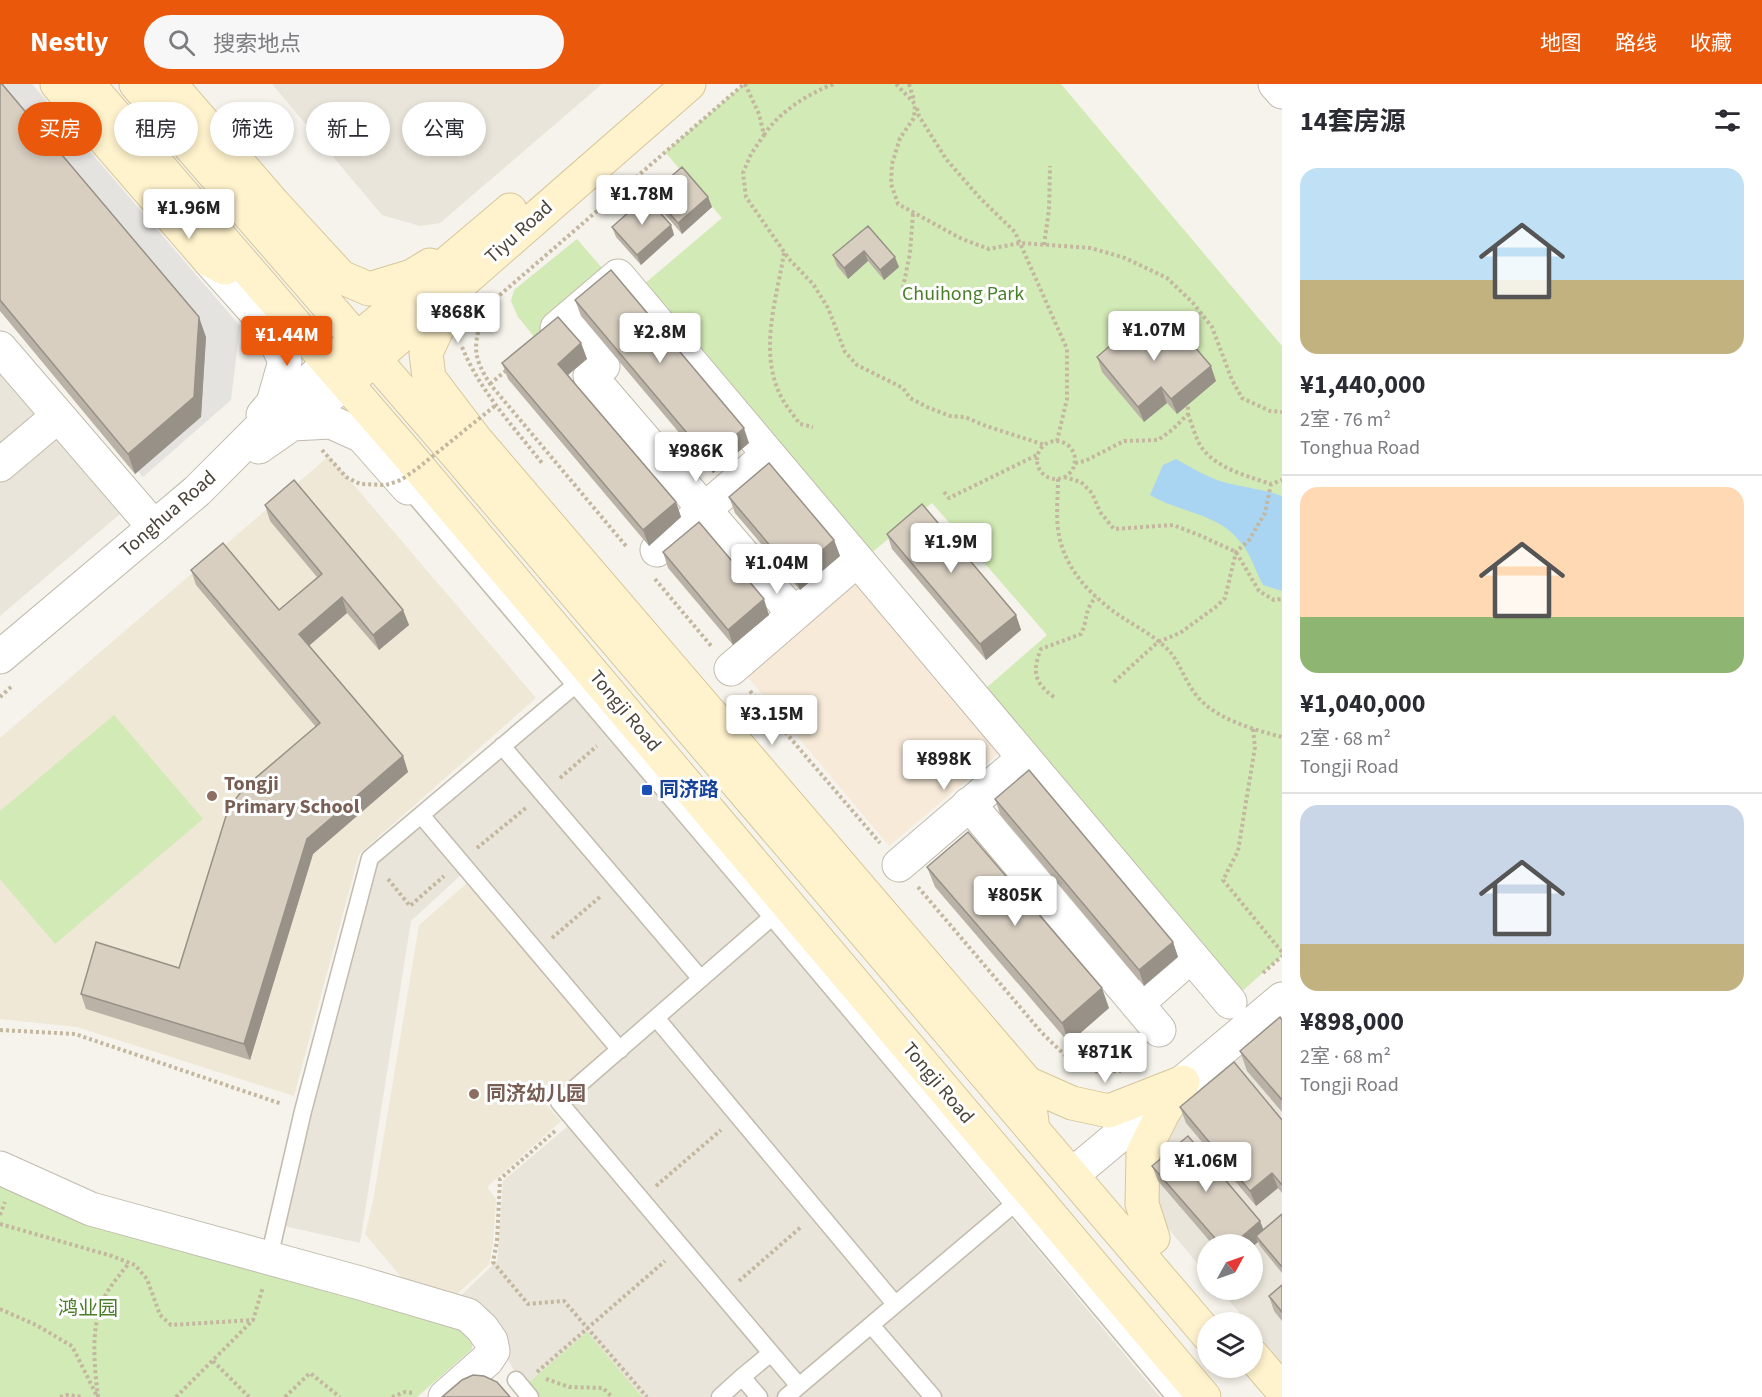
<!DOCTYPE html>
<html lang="zh">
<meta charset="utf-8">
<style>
:root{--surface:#fff;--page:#f7f7f7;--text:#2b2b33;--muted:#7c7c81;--line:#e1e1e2;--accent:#ea580c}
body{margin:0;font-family:"Source Sans 3","Noto Sans SC",sans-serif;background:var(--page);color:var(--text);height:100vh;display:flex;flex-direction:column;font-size:22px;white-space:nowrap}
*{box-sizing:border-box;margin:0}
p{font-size:20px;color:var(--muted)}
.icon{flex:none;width:33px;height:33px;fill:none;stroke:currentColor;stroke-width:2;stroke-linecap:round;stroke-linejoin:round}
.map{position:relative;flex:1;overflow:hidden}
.side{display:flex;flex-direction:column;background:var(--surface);width:480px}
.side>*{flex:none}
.banner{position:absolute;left:18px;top:18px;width:570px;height:54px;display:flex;gap:12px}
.needle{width:39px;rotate:50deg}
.tools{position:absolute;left:1197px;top:1150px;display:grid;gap:12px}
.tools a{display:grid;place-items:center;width:66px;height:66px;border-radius:50%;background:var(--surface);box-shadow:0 3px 9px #0003;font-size:30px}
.price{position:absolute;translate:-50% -51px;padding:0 14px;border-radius:6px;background:#fff;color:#222;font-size:20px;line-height:39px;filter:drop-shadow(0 2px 3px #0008)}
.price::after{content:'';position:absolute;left:50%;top:36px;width:18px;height:14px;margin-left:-9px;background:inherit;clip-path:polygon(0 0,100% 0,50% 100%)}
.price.selected{background:var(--accent);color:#fff}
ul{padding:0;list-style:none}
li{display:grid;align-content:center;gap:12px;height:318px;padding:0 18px}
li+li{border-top:2px solid var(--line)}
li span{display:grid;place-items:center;height:186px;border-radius:18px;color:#555}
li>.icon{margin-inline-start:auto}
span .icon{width:108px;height:108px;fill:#fffc;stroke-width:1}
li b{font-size:26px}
h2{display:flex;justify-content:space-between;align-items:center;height:72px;padding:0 18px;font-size:26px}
.tag{padding:0 21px;border-radius:27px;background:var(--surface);box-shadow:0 3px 9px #0003;font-size:21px;line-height:54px}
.tag.selected{background:var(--accent);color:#fff}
header{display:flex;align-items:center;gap:36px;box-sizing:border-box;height:84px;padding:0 30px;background:var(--accent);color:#fff}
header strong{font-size:28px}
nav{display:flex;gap:33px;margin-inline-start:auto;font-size:21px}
.search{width:420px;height:54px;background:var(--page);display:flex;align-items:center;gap:15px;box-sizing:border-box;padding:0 21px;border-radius:33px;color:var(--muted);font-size:22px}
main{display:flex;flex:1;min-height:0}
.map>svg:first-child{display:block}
.residential{fill:#eae5da}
.commercial{fill:#f7ead8}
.education{fill:#efe8d6}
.green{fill:#d2eab5}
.parking{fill:#e5e3e0}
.water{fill:#a9d4f2}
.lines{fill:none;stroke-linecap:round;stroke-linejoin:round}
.service-casing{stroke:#c2bbae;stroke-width:19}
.minor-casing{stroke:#c2bbae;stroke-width:35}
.tertiary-casing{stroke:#c2bbae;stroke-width:35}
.secondary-casing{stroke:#d6c79b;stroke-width:35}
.path{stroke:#c4b79f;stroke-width:4;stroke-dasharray:3 3;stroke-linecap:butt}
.service{stroke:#fff;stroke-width:16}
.minor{stroke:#fff;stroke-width:33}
.tertiary{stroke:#fff;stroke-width:33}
.secondary{stroke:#fff3cd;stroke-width:33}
.path-bridge{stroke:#c4b79f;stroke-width:4;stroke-dasharray:3 3;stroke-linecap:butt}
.wall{fill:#bab2a6}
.shaded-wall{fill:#979187}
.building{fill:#d8cfc1;stroke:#979187;stroke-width:1.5}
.transit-dot{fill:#1a4fb4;stroke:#fff;stroke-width:2}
.education-dot{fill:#8d6e63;stroke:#fff;stroke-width:2}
.labels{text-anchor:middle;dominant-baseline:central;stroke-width:6;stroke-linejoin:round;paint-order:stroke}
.street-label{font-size:20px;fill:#4b4439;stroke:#fff}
.park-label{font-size:20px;fill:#4a7f2a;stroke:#fff}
.education-label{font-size:20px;font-weight:bold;fill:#785e54;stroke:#fff;text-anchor:start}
.transit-label{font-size:20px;font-weight:bold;fill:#164399;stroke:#fff;text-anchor:start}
</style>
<header>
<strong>Nestly</strong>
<div class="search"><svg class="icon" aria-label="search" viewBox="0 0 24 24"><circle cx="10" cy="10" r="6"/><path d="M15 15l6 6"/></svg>搜索地点</div>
<nav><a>地图</a><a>路线</a><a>收藏</a></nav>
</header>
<main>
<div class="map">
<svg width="1282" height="1313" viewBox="0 0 1282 1313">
<rect width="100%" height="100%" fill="#f6f3ec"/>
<path class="residential" d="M 272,0 L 602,0 L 440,139 L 420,142 L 382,131 Z
M 0,289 L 120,430 L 0,532 Z
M 573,607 L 1160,1313 L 532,1313 L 520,1299 L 502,1263 L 453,1219 L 497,1177 L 503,1097 L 568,1042 L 552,1020 L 613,966 L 463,789 L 411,837 L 360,1159 L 284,1142 L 371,783 Z
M 1282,931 L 1282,1279 L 1253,1244 L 1252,1239 L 1248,1239 L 1220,1206 L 1252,1206 L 1252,1161 L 1208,1161 L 1207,1191 L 1162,1137 L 1153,1076 L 1194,1006 Z"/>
<path class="commercial" d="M 856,498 L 999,669 L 889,762 L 747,592 Z"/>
<path class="education" d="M 329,372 L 536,614 L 359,770 L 294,1012 L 77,943 L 0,935 L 0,654 Z
M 467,799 L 608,965 L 546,1020 L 561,1037 L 487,1103 L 496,1115 L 493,1159 L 489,1181 L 456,1211 L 407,1200 L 365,1150 L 373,1117 L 419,841 Z"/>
<path class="green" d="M 744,0 L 1061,0 L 1282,262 L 1282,872 L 1240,909 L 985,605 L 1047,551 L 932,419 L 870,470 L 643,201 L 722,134 L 665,68 Z
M 577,155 L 609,192 L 535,254 L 518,233 L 511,217 L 514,206 Z
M 114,631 L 203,735 L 55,860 L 0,795 L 0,727 Z
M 0,1095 L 461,1240 L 472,1253 L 472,1265 L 417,1313 L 0,1313 Z
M 587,1248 L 642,1313 L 535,1313 L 525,1302 Z"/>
<path class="parking" d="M 0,0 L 32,0 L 240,242 L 231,316 L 143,393 L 120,367 Z"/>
<path class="water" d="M 1176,375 C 1192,384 1210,395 1227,399 C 1247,404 1262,405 1282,412 L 1282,507 L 1263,501 C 1256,488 1251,471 1242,460 C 1220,429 1180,429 1150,411 L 1163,381 Z"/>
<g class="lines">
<g class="service-casing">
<path id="service" d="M 408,400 L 408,404 L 772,833 L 1175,1313
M 502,662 L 701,895
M 421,731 L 620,966
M 657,935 L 895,1220
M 269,1174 L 303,1027 L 370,774 L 575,601
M 771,1269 L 799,1302 L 871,1241
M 742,1293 L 771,1269 L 559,1018 L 772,833
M 516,1296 L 530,1313
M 720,1313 L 742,1293 L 759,1313
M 786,1313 L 799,1302
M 933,1313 L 871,1241 L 1014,1120"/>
</g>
<g class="minor-casing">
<path id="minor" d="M 565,237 L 603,282 L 590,292 L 794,530
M 557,244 L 618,192 L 1230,918
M 0,264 L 154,443
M 0,381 L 58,332
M 657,466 L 768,371
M 731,585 L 857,476
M 969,720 L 1159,946
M 899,781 L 1024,674
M 1137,920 L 1191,872
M 0,1084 L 91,1125 L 360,1199 L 468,1231 L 482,1244 L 491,1257 L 493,1267 L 487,1276 L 445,1313"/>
</g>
<g class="tertiary-casing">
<path id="tertiary" d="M 1275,0 L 1282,8
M 209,176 L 268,242 L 285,277 L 273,319 L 263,331
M 292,340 L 346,299
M 259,363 L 292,340 L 331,338 L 362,352 L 408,404
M 0,573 L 197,407 L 280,324 L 329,279
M 1072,1091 L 1282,915"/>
</g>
<g class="secondary-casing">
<path id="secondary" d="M 57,0 L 209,176 L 225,184
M 88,0 L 409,372 L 1204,1313
M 136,0 L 434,344 L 1208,1251
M 170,0 L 274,120 L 280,140
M 274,120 L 341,193 L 369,205 L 412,192 L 430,181
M 456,217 L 443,232 L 426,269 L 429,294 L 476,356
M 341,269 L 510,126
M 357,290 L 689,0
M 434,344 L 476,356 L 1027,999 L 1033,1046
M 1027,999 L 1072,1019 L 1109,1027 L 1183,998
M 1153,1154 L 1142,1120 L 1143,1069 L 1163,1029 L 1183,998
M 1252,1271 L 1282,1306"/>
</g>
<path class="path" d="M 745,0 L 759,30 L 764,51 L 751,70 L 743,89 L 746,113 L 789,175 L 813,200 L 828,224 L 845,268 L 857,281 L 903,304 L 910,314 L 927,323 L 950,332 L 965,333 L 986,342 L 1045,361
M 896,0 L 915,20 L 914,34 L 900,54 L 892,80 L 891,100 L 898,120 L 962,155 L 989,165 L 1020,159 L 1091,164 L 1125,174 L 1167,194 L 1193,219 L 1212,243 L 1232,296 L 1242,314 L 1270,327 L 1282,328
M 909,0 L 914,16
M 917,24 L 919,32 L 946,75 L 980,114 L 1015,148 L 1067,265 L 1067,315 L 1057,357
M 764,51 C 779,28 809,9 834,0
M 1044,161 L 1049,126 L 1050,82
M 784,169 C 777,213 760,262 778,306 C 783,319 792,329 800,340 L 813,343
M 903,204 L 910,169 L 913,129
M 486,223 L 744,0
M 481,236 C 473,266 474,274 490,300 L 626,462
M 462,263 C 480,307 512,341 542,379
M 490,300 L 508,285
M 1188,330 C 1191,338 1194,348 1198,357 C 1210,383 1247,392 1271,400 L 1282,396
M1037 376a19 19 0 1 1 38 0a19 19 0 1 1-38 0Z
M 1075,379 L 1085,377 L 1124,357 L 1158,356 L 1172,346 L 1188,330 L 1188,320
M 1064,393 L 1081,398 L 1092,409 L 1100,428 L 1114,445 L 1173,441 L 1199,451 L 1236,468 L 1259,507 L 1274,516 L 1282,515
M 1058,395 C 1058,412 1056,429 1058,445 C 1063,485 1092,513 1123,534 C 1139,544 1159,555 1171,569 C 1181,582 1186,599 1197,612 C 1215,635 1255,646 1282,653
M 944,408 L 949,414 L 1037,371
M 655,495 L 712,563
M 1114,598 L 1158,558 L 1180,549 L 1217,522 L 1225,514 L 1236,468 L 1249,456 L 1265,429 L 1271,400
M 750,607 L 880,759
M 0,613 L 12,602
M 1054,613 C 1034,599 1032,587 1041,565 L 1081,550 C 1089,533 1083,528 1096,513
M 1253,645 L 1255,663 L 1238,767 L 1223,796 L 1282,868
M 560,694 L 597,662
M 477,764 L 527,723
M 388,795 L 410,822 L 444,792
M 918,803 L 1042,949 L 1071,977 L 1098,988 L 1121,987
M 552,854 L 601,812
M 1263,889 L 1282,872
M 0,946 L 75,950 L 282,1020
M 555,1047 L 500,1095 L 497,1157 L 493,1178 L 528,1220 L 564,1217 L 647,1313
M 656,1102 L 721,1046
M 0,1131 L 5,1118
M 0,1140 L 112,1172 L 135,1181 L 147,1195 L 160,1231 L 171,1241 L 253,1236
M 739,1197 L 801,1143
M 0,1225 L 36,1241 L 72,1262 L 97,1312
M 213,1277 L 249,1313
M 537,1288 L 665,1177
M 546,1295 L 569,1303 L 603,1304 L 612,1313
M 60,1313 L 67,1311 L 83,1313
M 98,1313 C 94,1278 89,1237 109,1205 C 115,1196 122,1188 129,1179
M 176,1313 L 253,1236 L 263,1203
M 285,1313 L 310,1289 L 340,1313
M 392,1313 L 405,1308 L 415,1309"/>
<use href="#service" class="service"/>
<use href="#minor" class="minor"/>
<use href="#tertiary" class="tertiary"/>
<use href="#secondary" class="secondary"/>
<path class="path-bridge" d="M 322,366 L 346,393 L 360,400 L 386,401 L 401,396 L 418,384 L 496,321"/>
</g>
<path class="wall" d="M 0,0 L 206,253 L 201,333 L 135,390 L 0,227 Z
M 652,109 L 708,113 L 712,123 L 682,150 L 656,120 Z
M 671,141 L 674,151 L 641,181 L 616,153 L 612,143 Z
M 868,142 L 899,183 L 884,196 L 868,177 L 848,195 L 837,182 L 833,171 Z
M 575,216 L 749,359 L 713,389 L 581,232 Z
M 1146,255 L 1216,297 L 1177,330 L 1167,319 L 1144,338 L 1102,288 L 1097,273 Z
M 581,259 L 587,275 L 568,291 L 676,418 L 681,433 L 649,462 L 508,295 L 502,279 Z
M 729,413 L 834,456 L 840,472 L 800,506 L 735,429 Z
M 265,421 L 403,526 L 409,541 L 379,566 L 347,529 L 309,562 L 403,672 L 408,688 L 313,770 L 250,976 L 86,925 L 81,910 L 179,884 L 316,643 L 196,501 L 191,486 L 279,526 L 317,493 L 270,437 Z
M 887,450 L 1016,531 L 1021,546 L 986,576 L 892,465 Z
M 663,468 L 769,531 L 733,561 L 668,484 Z
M 995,715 L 1173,858 L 1178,873 L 1144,902 L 1000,730 Z
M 927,783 L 1109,924 L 1069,959 L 935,803 Z
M 1282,936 L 1282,1028 L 1247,987 L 1240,967 Z
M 1180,1023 L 1282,1036 L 1282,1109 L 1278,1104 L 1256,1122 L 1186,1039 Z
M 1152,1082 L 1260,1137 L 1263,1145 L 1282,1130 L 1282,1189 L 1260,1162 L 1258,1158 L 1252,1163 L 1252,1161 L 1213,1161 L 1158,1097 Z
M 1282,1201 L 1282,1237 L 1274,1227 L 1269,1212 Z"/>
<path class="shaded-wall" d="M 708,113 L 712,123 L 682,150 L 678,139 Z
M 671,141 L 674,151 L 641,181 L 637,171 Z
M 864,167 L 868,177 L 848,195 L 844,184 Z
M 895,173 L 899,183 L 884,196 L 880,186 Z
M 199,233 L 206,253 L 201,333 L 135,390 L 128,370 Z
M 581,259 L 587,275 L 563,295 L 558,280 Z
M 1211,282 L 1216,297 L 1177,330 L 1171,315 Z
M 1161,303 L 1167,319 L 1144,338 L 1138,323 Z
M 744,344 L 749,359 L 713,389 L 708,374 Z
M 676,418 L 681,433 L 649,462 L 643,446 Z
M 834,456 L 840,472 L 800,506 L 794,490 Z
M 342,513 L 347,529 L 305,565 L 299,550 Z
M 764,515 L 769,531 L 733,561 L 728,546 Z
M 403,526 L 409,541 L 379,566 L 373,551 Z
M 1016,531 L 1021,546 L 986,576 L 980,560 Z
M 403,672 L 408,688 L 313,770 L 250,976 L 244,960 L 307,755 Z
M 1173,858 L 1178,873 L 1144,902 L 1139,886 Z
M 1102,904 L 1109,924 L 1069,959 L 1062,939 Z
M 1272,1089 L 1278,1104 L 1256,1122 L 1250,1107 Z
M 1260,1137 L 1266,1152 L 1256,1152 L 1258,1158 L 1252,1163 L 1252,1161 L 1232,1161 Z"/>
<path class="building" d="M 0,0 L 2,0 L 199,233 L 194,313 L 128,370 L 0,216 Z
M 682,83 L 708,113 L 678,139 L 652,109 Z
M 646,113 L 671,141 L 637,171 L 612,143 Z
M 868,142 L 895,173 L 880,186 L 864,167 L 844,184 L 833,171 Z
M 611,186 L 744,344 L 708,374 L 575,216 Z
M 558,233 L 581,259 L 558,280 L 676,418 L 643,446 L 502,279 Z
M 1170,234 L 1211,282 L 1171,315 L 1161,303 L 1138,323 L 1097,273 L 1134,241 L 1146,255 Z
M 769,379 L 834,456 L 794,490 L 729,413 Z
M 294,396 L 403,526 L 373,551 L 342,513 L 299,550 L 403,672 L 307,755 L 244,960 L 81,910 L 96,858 L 179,884 L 226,732 L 234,717 L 245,703 L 320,639 L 191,486 L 223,459 L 279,526 L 322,490 L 265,421 Z
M 922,420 L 1016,531 L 980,560 L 887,450 Z
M 699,438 L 764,515 L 728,546 L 663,468 Z
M 1029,686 L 1173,858 L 1139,886 L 995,715 Z
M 968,748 L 1102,904 L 1062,939 L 927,783 Z
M 1280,933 L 1282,936 L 1282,1016 L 1240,967 Z
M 1234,978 L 1282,1036 L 1282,1101 L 1272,1089 L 1250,1107 L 1180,1023 Z
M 1188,1052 L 1260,1137 L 1232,1161 L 1221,1161 L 1152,1082 Z
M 1282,1130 L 1282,1183 L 1256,1152 Z
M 1282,1201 L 1282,1228 L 1269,1212 Z
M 473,1291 L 484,1292 L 497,1298 L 510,1313 L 442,1313 L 462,1296 Z"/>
<rect class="transit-dot" x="641" y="700" width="12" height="12" rx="3"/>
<g class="education-dot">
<circle cx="212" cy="712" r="6"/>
<circle cx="474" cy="1010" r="6"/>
</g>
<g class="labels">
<g class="street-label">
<text transform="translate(519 148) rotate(-42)">Tiyu Road</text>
<text transform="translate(168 430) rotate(-41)">Tonghua Road</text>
<text transform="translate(625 627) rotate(50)">Tongji Road</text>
<text transform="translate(938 999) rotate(50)">Tongji Road</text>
</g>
<g class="park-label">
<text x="963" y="210">Chuihong Park</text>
<text x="88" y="1225">鸿业园</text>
</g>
<g class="education-label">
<text x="224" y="700">Tongji<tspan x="224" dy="23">Primary School</tspan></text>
<text x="486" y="1010">同济幼儿园</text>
</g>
<g class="transit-label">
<text x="659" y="706">同济路</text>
</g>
</g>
</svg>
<div class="tools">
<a><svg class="needle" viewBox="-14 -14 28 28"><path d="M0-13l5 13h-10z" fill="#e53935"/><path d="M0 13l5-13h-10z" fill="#7c7c81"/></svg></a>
<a><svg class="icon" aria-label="layers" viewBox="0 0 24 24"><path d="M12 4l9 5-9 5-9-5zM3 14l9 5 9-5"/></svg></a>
</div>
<b class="price" style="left:642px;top:142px">¥1.78M</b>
<b class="price" style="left:189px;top:156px">¥1.96M</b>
<b class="price" style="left:458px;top:260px">¥868K</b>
<b class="price" style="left:1154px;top:278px">¥1.07M</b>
<b class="price" style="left:660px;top:280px">¥2.8M</b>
<b class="price selected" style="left:287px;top:283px">¥1.44M</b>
<b class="price" style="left:696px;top:399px">¥986K</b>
<b class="price" style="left:951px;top:490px">¥1.9M</b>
<b class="price" style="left:777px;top:511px">¥1.04M</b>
<b class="price" style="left:772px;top:662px">¥3.15M</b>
<b class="price" style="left:944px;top:707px">¥898K</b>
<b class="price" style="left:1015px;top:843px">¥805K</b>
<b class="price" style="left:1105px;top:1000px">¥871K</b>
<b class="price" style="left:1206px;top:1109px">¥1.06M</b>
<div class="banner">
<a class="tag selected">买房</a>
<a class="tag">租房</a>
<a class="tag">筛选</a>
<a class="tag">新上</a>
<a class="tag">公寓</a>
</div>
</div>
<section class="side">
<h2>14套房源<svg class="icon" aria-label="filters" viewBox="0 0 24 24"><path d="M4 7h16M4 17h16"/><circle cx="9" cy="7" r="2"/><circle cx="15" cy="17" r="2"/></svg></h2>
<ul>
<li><span style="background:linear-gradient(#bfe0f5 60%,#c2b280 0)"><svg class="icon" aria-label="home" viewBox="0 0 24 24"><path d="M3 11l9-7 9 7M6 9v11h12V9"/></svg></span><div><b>¥1,440,000</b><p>2室 · 76 m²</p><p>Tonghua Road</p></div></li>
<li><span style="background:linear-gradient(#ffd9b3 70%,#8fb573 0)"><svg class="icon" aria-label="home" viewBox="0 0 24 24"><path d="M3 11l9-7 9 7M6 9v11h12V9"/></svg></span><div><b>¥1,040,000</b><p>2室 · 68 m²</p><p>Tongji Road</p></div></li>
<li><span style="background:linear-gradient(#c9d6e8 75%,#c2b280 0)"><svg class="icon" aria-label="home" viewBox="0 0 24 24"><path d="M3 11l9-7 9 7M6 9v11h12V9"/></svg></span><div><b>¥898,000</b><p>2室 · 68 m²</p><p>Tongji Road</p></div></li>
</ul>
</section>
</main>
